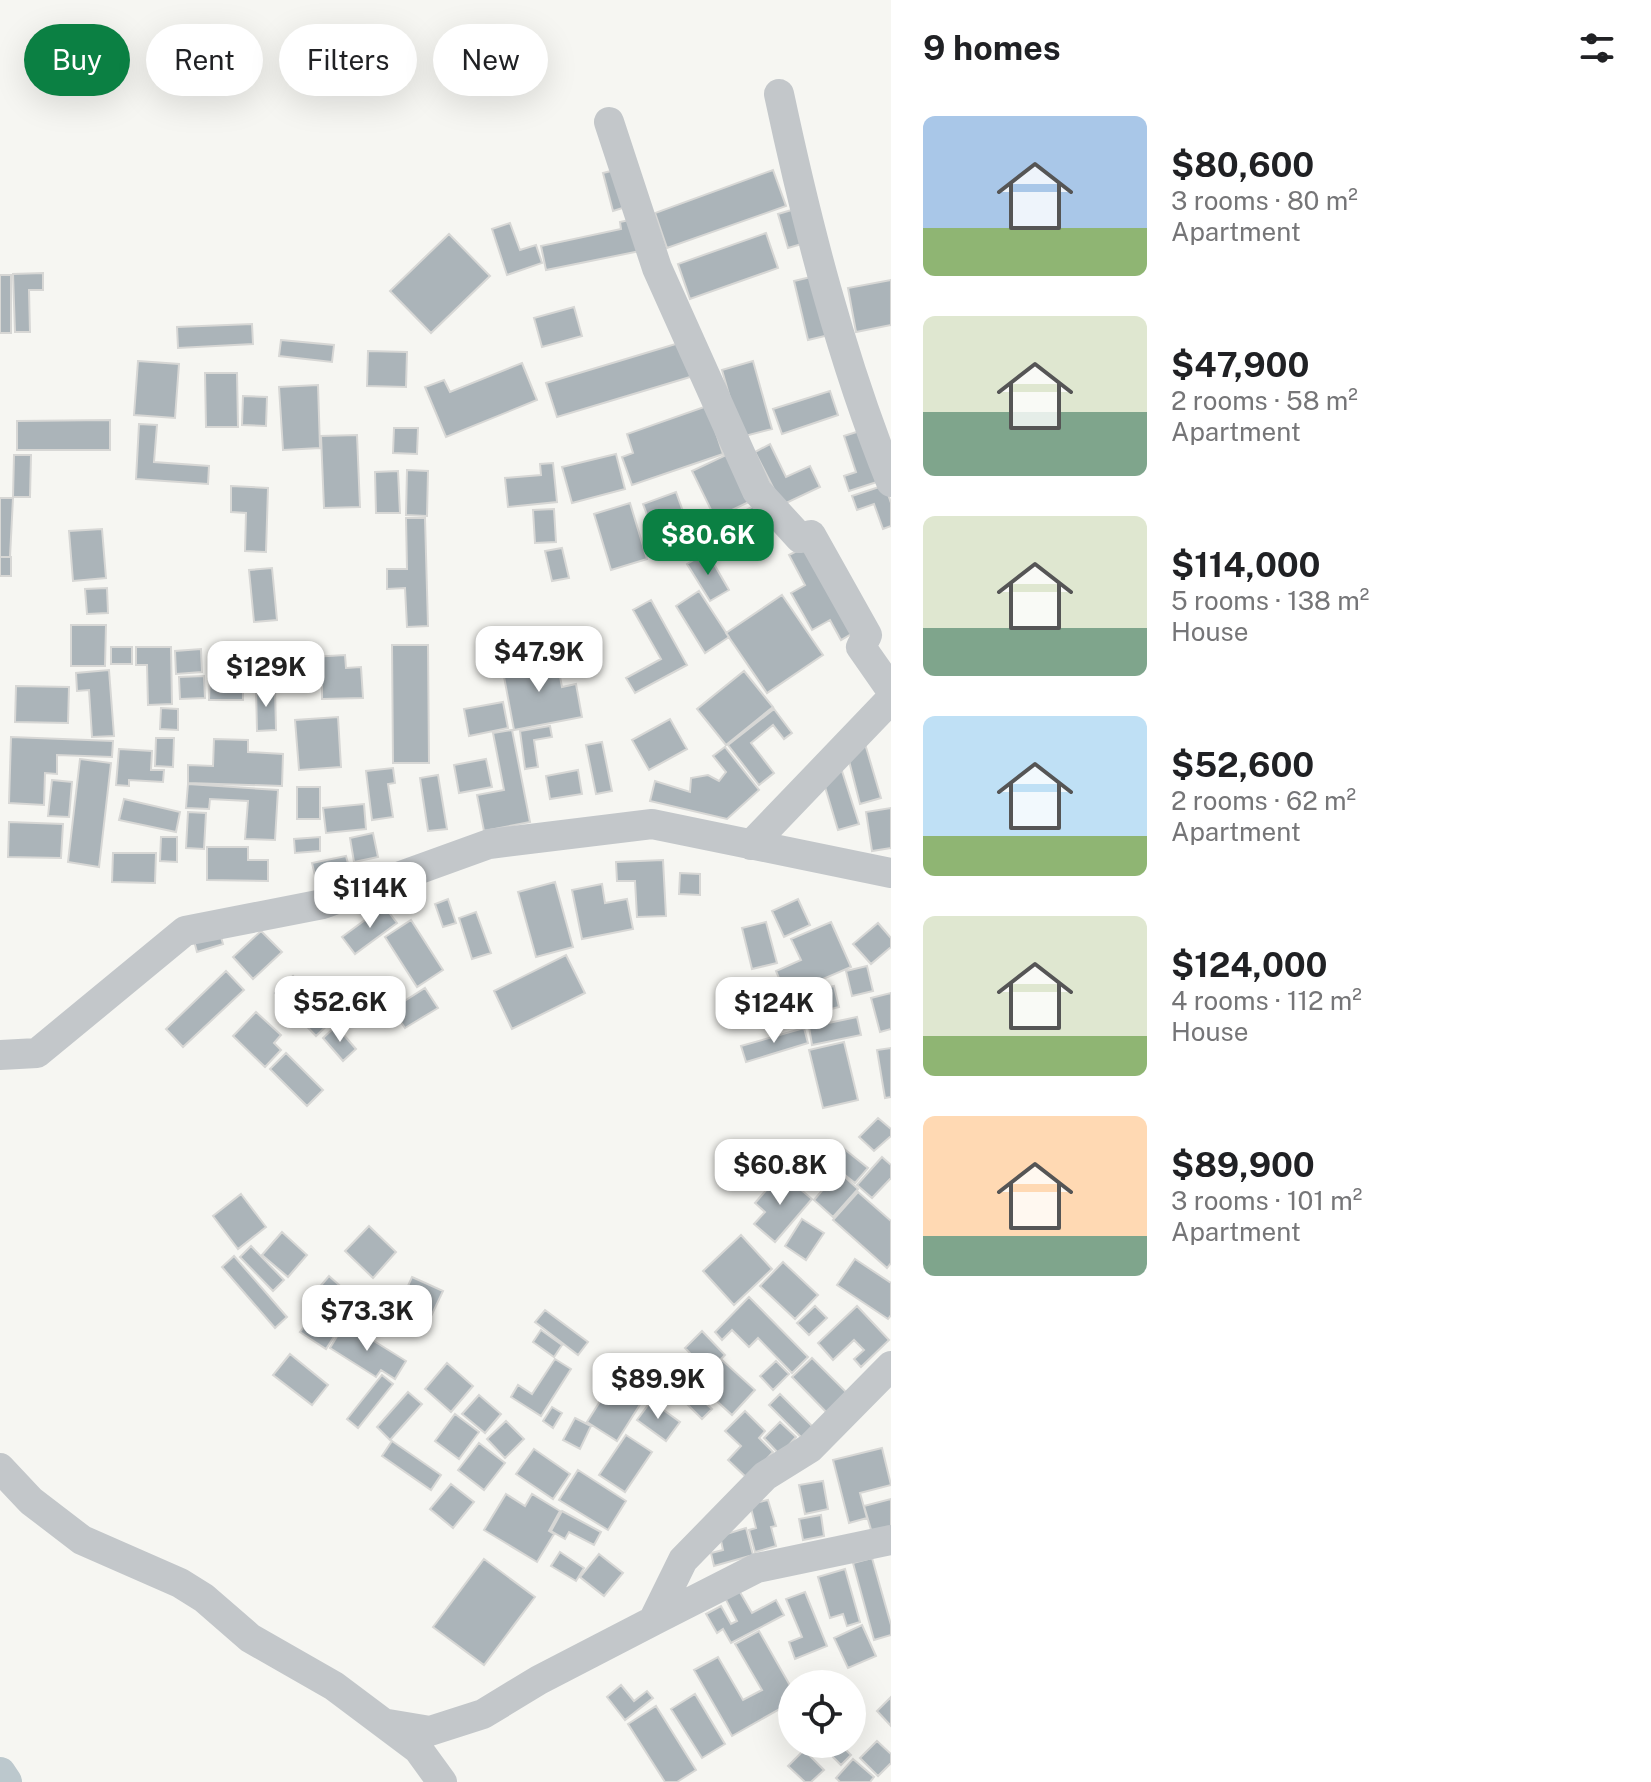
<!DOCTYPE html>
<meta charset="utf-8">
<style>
:root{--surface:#fff;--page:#f6f6f6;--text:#202124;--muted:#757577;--accent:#0b8043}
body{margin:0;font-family:"Public Sans",sans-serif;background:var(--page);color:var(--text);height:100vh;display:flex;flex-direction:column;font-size:30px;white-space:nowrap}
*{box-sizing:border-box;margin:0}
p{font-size:26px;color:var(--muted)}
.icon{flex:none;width:44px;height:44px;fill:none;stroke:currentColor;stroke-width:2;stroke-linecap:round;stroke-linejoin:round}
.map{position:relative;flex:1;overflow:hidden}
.details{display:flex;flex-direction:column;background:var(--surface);width:760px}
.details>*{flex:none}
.banner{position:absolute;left:24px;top:24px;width:746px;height:72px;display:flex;gap:16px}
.buttons{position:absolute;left:778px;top:1670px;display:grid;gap:16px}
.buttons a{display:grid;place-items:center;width:88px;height:88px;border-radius:50%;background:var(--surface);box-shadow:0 8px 32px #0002;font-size:40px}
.price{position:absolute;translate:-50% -68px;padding:0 18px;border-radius:16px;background:#fff;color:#222;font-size:26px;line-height:52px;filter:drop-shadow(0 2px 4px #0008)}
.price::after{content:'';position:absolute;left:50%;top:48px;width:24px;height:18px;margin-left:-12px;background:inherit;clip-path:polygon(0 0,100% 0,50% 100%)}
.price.on{background:var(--accent);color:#fff}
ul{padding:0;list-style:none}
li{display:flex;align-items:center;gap:24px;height:200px;padding:0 32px}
li span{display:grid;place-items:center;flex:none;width:224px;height:160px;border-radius:12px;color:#555}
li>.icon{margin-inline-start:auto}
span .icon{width:96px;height:96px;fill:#fffc;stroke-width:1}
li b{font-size:34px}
h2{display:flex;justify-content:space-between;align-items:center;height:96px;padding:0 32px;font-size:34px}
.pill{padding:0 28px;border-radius:36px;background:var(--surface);box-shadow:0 8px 32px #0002;font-size:28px;line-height:72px}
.pill.on{background:var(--accent);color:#fff}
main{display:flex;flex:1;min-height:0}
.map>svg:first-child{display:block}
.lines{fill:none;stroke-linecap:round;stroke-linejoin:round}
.canal{stroke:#bcc8cd;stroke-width:32}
.building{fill:#abb4b9;stroke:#d7d7d5;stroke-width:2}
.street{stroke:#c3c7ca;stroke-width:30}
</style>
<main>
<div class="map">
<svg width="891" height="1782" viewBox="0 0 891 1782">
<rect width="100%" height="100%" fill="#f6f6f2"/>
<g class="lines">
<path class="canal" d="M 0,1773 L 6,1782"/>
</g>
<path class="building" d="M 619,169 L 629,206 L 613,211 L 603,173 Z
M 773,170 L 786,206 L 667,248 L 655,213 Z
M 795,209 L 805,243 L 788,248 L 778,214 Z
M 638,218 L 645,250 L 546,270 L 541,246 L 621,229 L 620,222 Z
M 510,223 L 520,250 L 536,245 L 542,263 L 507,275 L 492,229 Z
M 766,233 L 778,268 L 690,299 L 678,264 Z
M 449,234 L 490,276 L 431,333 L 390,291 Z
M 43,273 L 43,290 L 29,290 L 30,332 L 15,332 L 13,274 Z
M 0,275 L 11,275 L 11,333 L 0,333 Z
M 815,276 L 829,335 L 808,340 L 794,281 Z
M 891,280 L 891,325 L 856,332 L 848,288 Z
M 574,307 L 582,336 L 542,347 L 534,318 Z
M 252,324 L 253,344 L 178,348 L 177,327 Z
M 281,340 L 334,345 L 332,362 L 279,356 Z
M 689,340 L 700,374 L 557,417 L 546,383 Z
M 368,351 L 407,352 L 406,387 L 367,386 Z
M 138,361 L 179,364 L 175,418 L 134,415 Z
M 753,361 L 772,429 L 741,437 L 722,370 Z
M 522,363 L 537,400 L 446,437 L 425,387 L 444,380 L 450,392 Z
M 205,373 L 237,373 L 238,427 L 206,427 Z
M 318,385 L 320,448 L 283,450 L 279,387 Z
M 830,391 L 838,415 L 782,434 L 773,409 Z
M 243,396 L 267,397 L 266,426 L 242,425 Z
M 707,406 L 723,454 L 632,485 L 622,457 L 633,453 L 627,434 Z
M 110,420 L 110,450 L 17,450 L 17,421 Z
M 139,424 L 157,425 L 154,462 L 209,466 L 208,484 L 136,479 Z
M 394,428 L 418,428 L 417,454 L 393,453 Z
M 866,429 L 883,480 L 849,491 L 844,476 L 856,472 L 844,436 Z
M 357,435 L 360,507 L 324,508 L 321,436 Z
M 770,444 L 786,477 L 810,466 L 820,487 L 782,505 L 755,452 Z
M 616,454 L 625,489 L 572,503 L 562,467 Z
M 728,454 L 751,501 L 715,518 L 692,471 Z
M 14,455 L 31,455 L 30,497 L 13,497 Z
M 553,463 L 557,502 L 508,507 L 505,478 L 541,475 L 540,464 Z
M 407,470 L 428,471 L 427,516 L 406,515 Z
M 398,471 L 400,513 L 376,513 L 375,472 Z
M 885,485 L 891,503 L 891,526 L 883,529 L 874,504 L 857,510 L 852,496 Z
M 231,486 L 268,488 L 266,552 L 245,551 L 246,513 L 231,512 Z
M 676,492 L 693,539 L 660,550 L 643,504 Z
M 0,498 L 13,498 L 10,557 L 0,557 Z
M 630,503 L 647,559 L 611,570 L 594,514 Z
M 757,504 L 765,519 L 734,536 L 726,521 Z
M 554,509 L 556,542 L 535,543 L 533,510 Z
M 406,518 L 425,518 L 428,626 L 407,627 L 405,588 L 387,589 L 387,569 L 407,569 Z
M 102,529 L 106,578 L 73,581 L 69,531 Z
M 810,544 L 858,630 L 841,640 L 830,620 L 812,630 L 791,593 L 805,585 L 789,555 Z
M 562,548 L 569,578 L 552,581 L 545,551 Z
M 707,552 L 729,590 L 710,601 L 687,564 Z
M 0,557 L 11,557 L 11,576 L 0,576 Z
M 272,568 L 277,620 L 254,622 L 249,570 Z
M 107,588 L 108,613 L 87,614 L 85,589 Z
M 699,591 L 729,637 L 705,653 L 676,606 Z
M 782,595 L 823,655 L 767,693 L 726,633 Z
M 651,600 L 687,665 L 635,693 L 626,678 L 661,659 L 633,610 Z
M 71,625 L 106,625 L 105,666 L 71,666 Z
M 580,628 L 584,660 L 568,662 L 564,630 Z
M 392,645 L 428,645 L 429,763 L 393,763 Z
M 111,647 L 132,647 L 132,664 L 111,664 Z
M 136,647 L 171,647 L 172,704 L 148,705 L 147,665 L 136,665 Z
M 201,649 L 202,672 L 176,674 L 175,651 Z
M 273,652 L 275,672 L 252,674 L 250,654 Z
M 345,655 L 346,668 L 361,667 L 363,698 L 322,699 L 322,686 L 296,687 L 294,658 Z
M 556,656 L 562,687 L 576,684 L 582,717 L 514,730 L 502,666 Z
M 109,670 L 114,736 L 92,737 L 89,690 L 77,691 L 76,673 Z
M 210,671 L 243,672 L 243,700 L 209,700 Z
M 744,671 L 773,707 L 726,745 L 697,709 Z
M 204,676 L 205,698 L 180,699 L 179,677 Z
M 16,686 L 69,687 L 68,723 L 15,722 Z
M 275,687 L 276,730 L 257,731 L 256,688 Z
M 503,702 L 508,728 L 469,736 L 464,709 Z
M 161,708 L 178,709 L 178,730 L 160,729 Z
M 774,709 L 792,733 L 784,739 L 773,725 L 751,743 L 774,773 L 759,785 L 728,745 Z
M 338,717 L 341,767 L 299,770 L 295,720 Z
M 670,719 L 687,749 L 649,770 L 632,740 Z
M 550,726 L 552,737 L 534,740 L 538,767 L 525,769 L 520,731 Z
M 512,730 L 530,822 L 484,831 L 477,795 L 504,790 L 493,733 Z
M 11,737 L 113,741 L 112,757 L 57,755 L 57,774 L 45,773 L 44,805 L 9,803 Z
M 863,737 L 881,798 L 860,804 L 847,753 Z
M 156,738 L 174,738 L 173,767 L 155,766 Z
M 214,739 L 248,740 L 248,752 L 283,754 L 282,786 L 188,783 L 188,765 L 213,766 Z
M 602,742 L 612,791 L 596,794 L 586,745 Z
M 725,747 L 759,790 L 727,819 L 650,801 L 655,781 L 690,792 L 691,778 L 708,775 L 719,781 L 726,772 L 713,756 Z
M 119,749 L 152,751 L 151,770 L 164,770 L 163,782 L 129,780 L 129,786 L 116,785 Z
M 80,759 L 111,763 L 99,867 L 68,862 Z
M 486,759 L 492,787 L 459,793 L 454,765 Z
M 393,768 L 395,783 L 388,784 L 393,817 L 372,820 L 366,771 Z
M 578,770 L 582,794 L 550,799 L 546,776 Z
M 842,771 L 859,824 L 838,830 L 822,777 Z
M 438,775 L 447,829 L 428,831 L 420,778 Z
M 52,780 L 72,782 L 69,817 L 48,816 Z
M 188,784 L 278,790 L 275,840 L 245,839 L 248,801 L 210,799 L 209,809 L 186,808 Z
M 297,787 L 320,787 L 320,819 L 297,819 Z
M 124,799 L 180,812 L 176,832 L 119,820 Z
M 364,804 L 366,829 L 326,833 L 323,808 Z
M 891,808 L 891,848 L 872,851 L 866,812 Z
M 188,812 L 206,813 L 204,849 L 186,848 Z
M 9,822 L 63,824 L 61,858 L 8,857 Z
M 373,833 L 378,857 L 354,862 L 350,838 Z
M 161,837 L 177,837 L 177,862 L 160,861 Z
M 320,837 L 320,851 L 295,853 L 294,839 Z
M 207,847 L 248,847 L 248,860 L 268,860 L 268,881 L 207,880 Z
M 113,853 L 156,853 L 155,883 L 112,882 Z
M 346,856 L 350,871 L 316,880 L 312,863 Z
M 663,860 L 666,916 L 637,917 L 635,881 L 617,881 L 616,862 Z
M 680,873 L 700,874 L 700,895 L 679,894 Z
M 555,882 L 573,947 L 536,957 L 518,892 Z
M 602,884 L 605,903 L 627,899 L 633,929 L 582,939 L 572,890 Z
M 448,899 L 456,923 L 443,927 L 435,904 Z
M 798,899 L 810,925 L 784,937 L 772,911 Z
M 384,906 L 397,923 L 355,954 L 342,937 Z
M 476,912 L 491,953 L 472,959 L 459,918 Z
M 411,920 L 443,970 L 417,987 L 385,937 Z
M 766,922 L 777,963 L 752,969 L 742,928 Z
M 831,922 L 851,967 L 786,995 L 776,971 L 801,960 L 791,939 Z
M 878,923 L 891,938 L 891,947 L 871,964 L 853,944 Z
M 219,930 L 223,944 L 197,952 L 193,937 Z
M 261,931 L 282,952 L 253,979 L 233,957 Z
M 566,955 L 585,993 L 512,1029 L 494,991 Z
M 867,966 L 873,991 L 852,996 L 846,971 Z
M 226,971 L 244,990 L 183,1047 L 166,1029 Z
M 293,976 L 334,1019 L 316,1036 L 275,993 Z
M 834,986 L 839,1007 L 808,1015 L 810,1023 L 789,1028 L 781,999 Z
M 425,988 L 438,1008 L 405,1028 L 392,1009 Z
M 891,993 L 891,1029 L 880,1032 L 871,998 Z
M 256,1012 L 281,1035 L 274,1043 L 281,1050 L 265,1067 L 233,1036 Z
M 857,1017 L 861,1035 L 812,1045 L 809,1027 Z
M 336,1026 L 356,1049 L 343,1061 L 323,1038 Z
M 804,1028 L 808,1043 L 746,1062 L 741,1046 Z
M 844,1042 L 858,1100 L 823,1108 L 809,1050 Z
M 891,1048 L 891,1097 L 885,1098 L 877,1050 Z
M 286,1053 L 323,1090 L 307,1106 L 270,1069 Z
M 878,1118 L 891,1129 L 891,1136 L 874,1151 L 859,1137 Z
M 843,1148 L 868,1168 L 855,1183 L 831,1164 Z
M 882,1157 L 891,1165 L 891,1178 L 872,1198 L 857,1185 Z
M 825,1159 L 858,1189 L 833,1217 L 814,1200 L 825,1187 L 811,1175 Z
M 781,1173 L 812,1199 L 775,1242 L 754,1224 L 765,1212 L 755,1203 Z
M 858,1192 L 891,1221 L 891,1263 L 887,1268 L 833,1220 Z
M 241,1194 L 266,1227 L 238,1249 L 213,1216 Z
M 802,1219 L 824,1233 L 806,1260 L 785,1246 Z
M 369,1226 L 396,1252 L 373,1278 L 345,1251 Z
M 282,1232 L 307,1255 L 288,1277 L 262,1255 Z
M 741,1235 L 772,1269 L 734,1305 L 703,1271 Z
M 251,1246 L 284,1280 L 273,1291 L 240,1257 Z
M 234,1256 L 287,1317 L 275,1328 L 222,1267 Z
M 855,1259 L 891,1283 L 891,1315 L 888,1319 L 837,1285 Z
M 783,1262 L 818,1295 L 795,1319 L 760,1286 Z
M 329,1276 L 357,1301 L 341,1321 L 312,1296 Z
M 412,1277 L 443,1291 L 426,1327 L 396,1312 Z
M 749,1297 L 808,1357 L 792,1373 L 758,1338 L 749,1347 L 732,1330 L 722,1340 L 715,1332 Z
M 815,1306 L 827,1318 L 809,1335 L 797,1323 Z
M 857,1306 L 889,1340 L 861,1367 L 854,1359 L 864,1350 L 854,1340 L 833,1360 L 818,1343 Z
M 545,1310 L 588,1342 L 578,1355 L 535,1322 Z
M 312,1316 L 337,1332 L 326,1349 L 300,1332 Z
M 345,1323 L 406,1361 L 395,1379 L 381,1370 L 376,1377 L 330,1348 Z
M 541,1330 L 562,1345 L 554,1357 L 533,1342 Z
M 702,1331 L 725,1355 L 708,1372 L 685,1348 Z
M 290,1354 L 328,1385 L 312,1405 L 273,1375 Z
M 812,1358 L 852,1398 L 832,1418 L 792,1377 Z
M 555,1359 L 571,1369 L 541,1416 L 511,1397 L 518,1385 L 532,1394 Z
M 722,1360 L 755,1390 L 732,1415 L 699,1385 Z
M 776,1361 L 789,1374 L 773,1390 L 760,1376 Z
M 447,1363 L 473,1386 L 451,1412 L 425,1389 Z
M 691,1371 L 701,1380 L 691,1390 L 712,1409 L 702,1419 L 673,1390 Z
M 382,1375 L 393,1384 L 358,1428 L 347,1419 Z
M 616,1376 L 646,1395 L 617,1441 L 587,1422 Z
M 408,1392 L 422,1404 L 390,1440 L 377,1427 Z
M 780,1394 L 814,1428 L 803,1439 L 769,1405 Z
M 479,1395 L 501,1414 L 485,1433 L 462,1414 Z
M 651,1401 L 680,1422 L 666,1441 L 637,1420 Z
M 552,1407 L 562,1413 L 553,1428 L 543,1421 Z
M 745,1411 L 765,1431 L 759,1438 L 773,1452 L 748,1479 L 728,1460 L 741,1446 L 725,1431 Z
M 455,1414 L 479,1432 L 459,1459 L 435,1441 Z
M 575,1418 L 591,1426 L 580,1449 L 563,1440 Z
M 506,1421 L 524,1439 L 505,1458 L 487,1439 Z
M 780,1422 L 796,1437 L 780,1455 L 764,1438 Z
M 626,1435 L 652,1452 L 625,1492 L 599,1475 Z
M 392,1441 L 441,1475 L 431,1490 L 382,1456 Z
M 479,1443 L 505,1463 L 484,1490 L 458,1470 Z
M 882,1448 L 891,1485 L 860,1493 L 867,1518 L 849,1523 L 833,1460 Z
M 534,1449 L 570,1474 L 553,1499 L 516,1474 Z
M 578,1470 L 626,1501 L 608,1530 L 559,1500 Z
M 823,1481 L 828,1509 L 805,1514 L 799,1485 Z
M 451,1484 L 474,1502 L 453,1528 L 430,1509 Z
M 506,1494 L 525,1506 L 532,1494 L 560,1511 L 549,1531 L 554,1534 L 537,1562 L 484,1530 Z
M 891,1499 L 891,1528 L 872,1533 L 864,1506 Z
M 768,1500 L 776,1526 L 771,1527 L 776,1546 L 755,1552 L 749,1530 L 756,1528 L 750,1504 Z
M 562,1511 L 601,1532 L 594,1545 L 569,1532 L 565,1539 L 551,1531 Z
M 821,1515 L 824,1536 L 803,1540 L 799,1519 Z
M 746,1528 L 753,1555 L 714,1566 L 711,1553 L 723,1550 L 720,1536 Z
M 560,1552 L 584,1568 L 576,1581 L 551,1566 Z
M 599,1554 L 623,1573 L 604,1596 L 580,1577 Z
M 872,1558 L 891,1625 L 891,1635 L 874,1640 L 853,1563 Z
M 484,1559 L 535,1597 L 484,1665 L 433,1627 Z
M 845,1569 L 860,1622 L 847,1626 L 843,1614 L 830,1618 L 818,1577 Z
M 737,1587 L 752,1613 L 776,1600 L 784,1615 L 731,1643 L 723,1629 L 717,1633 L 706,1614 L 721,1606 L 731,1624 L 737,1621 L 723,1594 Z
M 805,1592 L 827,1646 L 795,1659 L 789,1642 L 802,1637 L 786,1599 Z
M 862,1625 L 876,1656 L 848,1668 L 834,1638 Z
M 759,1631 L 792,1689 L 792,1702 L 732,1736 L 694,1670 L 718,1657 L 743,1700 L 762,1690 L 735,1644 Z
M 621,1685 L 634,1701 L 647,1691 L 653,1698 L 625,1720 L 607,1697 Z
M 695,1694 L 725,1744 L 702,1758 L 671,1709 Z
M 891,1697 L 891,1726 L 877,1711 Z
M 656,1706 L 696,1770 L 677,1782 L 665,1782 L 628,1724 Z
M 877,1741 L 891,1754 L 891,1763 L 878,1776 L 860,1758 Z
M 820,1744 L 840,1744 L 851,1755 L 841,1765 Z
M 804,1750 L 824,1770 L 811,1782 L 805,1782 L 788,1766 Z
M 853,1759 L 874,1777 L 870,1782 L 840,1782 L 836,1778 Z"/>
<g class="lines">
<path class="street" d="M 779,94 C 807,225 841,358 891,482
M 609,122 L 657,268 L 757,491 L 800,538 L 811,535 L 867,635 L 861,647 L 891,690
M 751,845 L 891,699
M 0,1055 L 37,1053 L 185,931 L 323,904 L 489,844 L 652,824 L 891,873
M 0,1468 L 31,1501 L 82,1540 L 180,1583 L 204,1598 L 250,1638 L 334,1686 L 418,1749 L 442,1782
M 653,1621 L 757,1568 L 891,1540
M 388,1724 L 430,1731 L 483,1714 L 539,1680 L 653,1621 L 683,1560 L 765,1476 L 810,1448 L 891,1366"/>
</g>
</svg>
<div class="buttons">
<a><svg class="icon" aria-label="locate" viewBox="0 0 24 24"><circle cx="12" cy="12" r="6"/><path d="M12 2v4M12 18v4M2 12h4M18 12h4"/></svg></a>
</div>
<b class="price on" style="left:708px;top:577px">$80.6K</b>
<b class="price" style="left:539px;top:694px">$47.9K</b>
<b class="price" style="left:266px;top:709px">$129K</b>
<b class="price" style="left:370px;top:930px">$114K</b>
<b class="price" style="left:340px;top:1044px">$52.6K</b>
<b class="price" style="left:774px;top:1045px">$124K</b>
<b class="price" style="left:780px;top:1207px">$60.8K</b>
<b class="price" style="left:367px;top:1353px">$73.3K</b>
<b class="price" style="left:658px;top:1421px">$89.9K</b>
<div class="banner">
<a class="pill on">Buy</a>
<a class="pill">Rent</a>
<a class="pill">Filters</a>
<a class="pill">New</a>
</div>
</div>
<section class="details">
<h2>9 homes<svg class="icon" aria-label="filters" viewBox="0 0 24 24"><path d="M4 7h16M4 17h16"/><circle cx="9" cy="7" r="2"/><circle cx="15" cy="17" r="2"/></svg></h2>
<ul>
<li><span style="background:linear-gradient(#a9c7e8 70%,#8fb573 0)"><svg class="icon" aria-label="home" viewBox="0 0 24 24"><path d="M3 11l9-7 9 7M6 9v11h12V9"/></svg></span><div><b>$80,600</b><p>3 rooms · 80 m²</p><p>Apartment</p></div></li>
<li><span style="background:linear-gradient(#dfe7d0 60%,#7fa58c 0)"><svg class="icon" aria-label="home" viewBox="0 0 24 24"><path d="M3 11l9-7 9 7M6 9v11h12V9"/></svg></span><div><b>$47,900</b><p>2 rooms · 58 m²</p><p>Apartment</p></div></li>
<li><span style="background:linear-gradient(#dfe7d0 70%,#7fa58c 0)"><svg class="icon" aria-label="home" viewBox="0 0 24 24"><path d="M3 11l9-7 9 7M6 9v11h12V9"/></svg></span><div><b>$114,000</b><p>5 rooms · 138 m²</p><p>House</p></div></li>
<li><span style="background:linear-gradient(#bfe0f5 75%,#8fb573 0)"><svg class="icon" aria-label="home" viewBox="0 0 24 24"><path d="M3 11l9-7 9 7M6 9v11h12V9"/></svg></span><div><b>$52,600</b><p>2 rooms · 62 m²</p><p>Apartment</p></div></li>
<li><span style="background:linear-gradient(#dfe7d0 75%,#8fb573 0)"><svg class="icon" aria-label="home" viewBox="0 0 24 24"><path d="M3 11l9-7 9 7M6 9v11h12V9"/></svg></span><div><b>$124,000</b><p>4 rooms · 112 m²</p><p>House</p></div></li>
<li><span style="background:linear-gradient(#ffd9b3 75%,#7fa58c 0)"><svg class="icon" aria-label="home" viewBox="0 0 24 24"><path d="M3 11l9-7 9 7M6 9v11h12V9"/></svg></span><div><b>$89,900</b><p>3 rooms · 101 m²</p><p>Apartment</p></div></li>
</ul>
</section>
</main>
